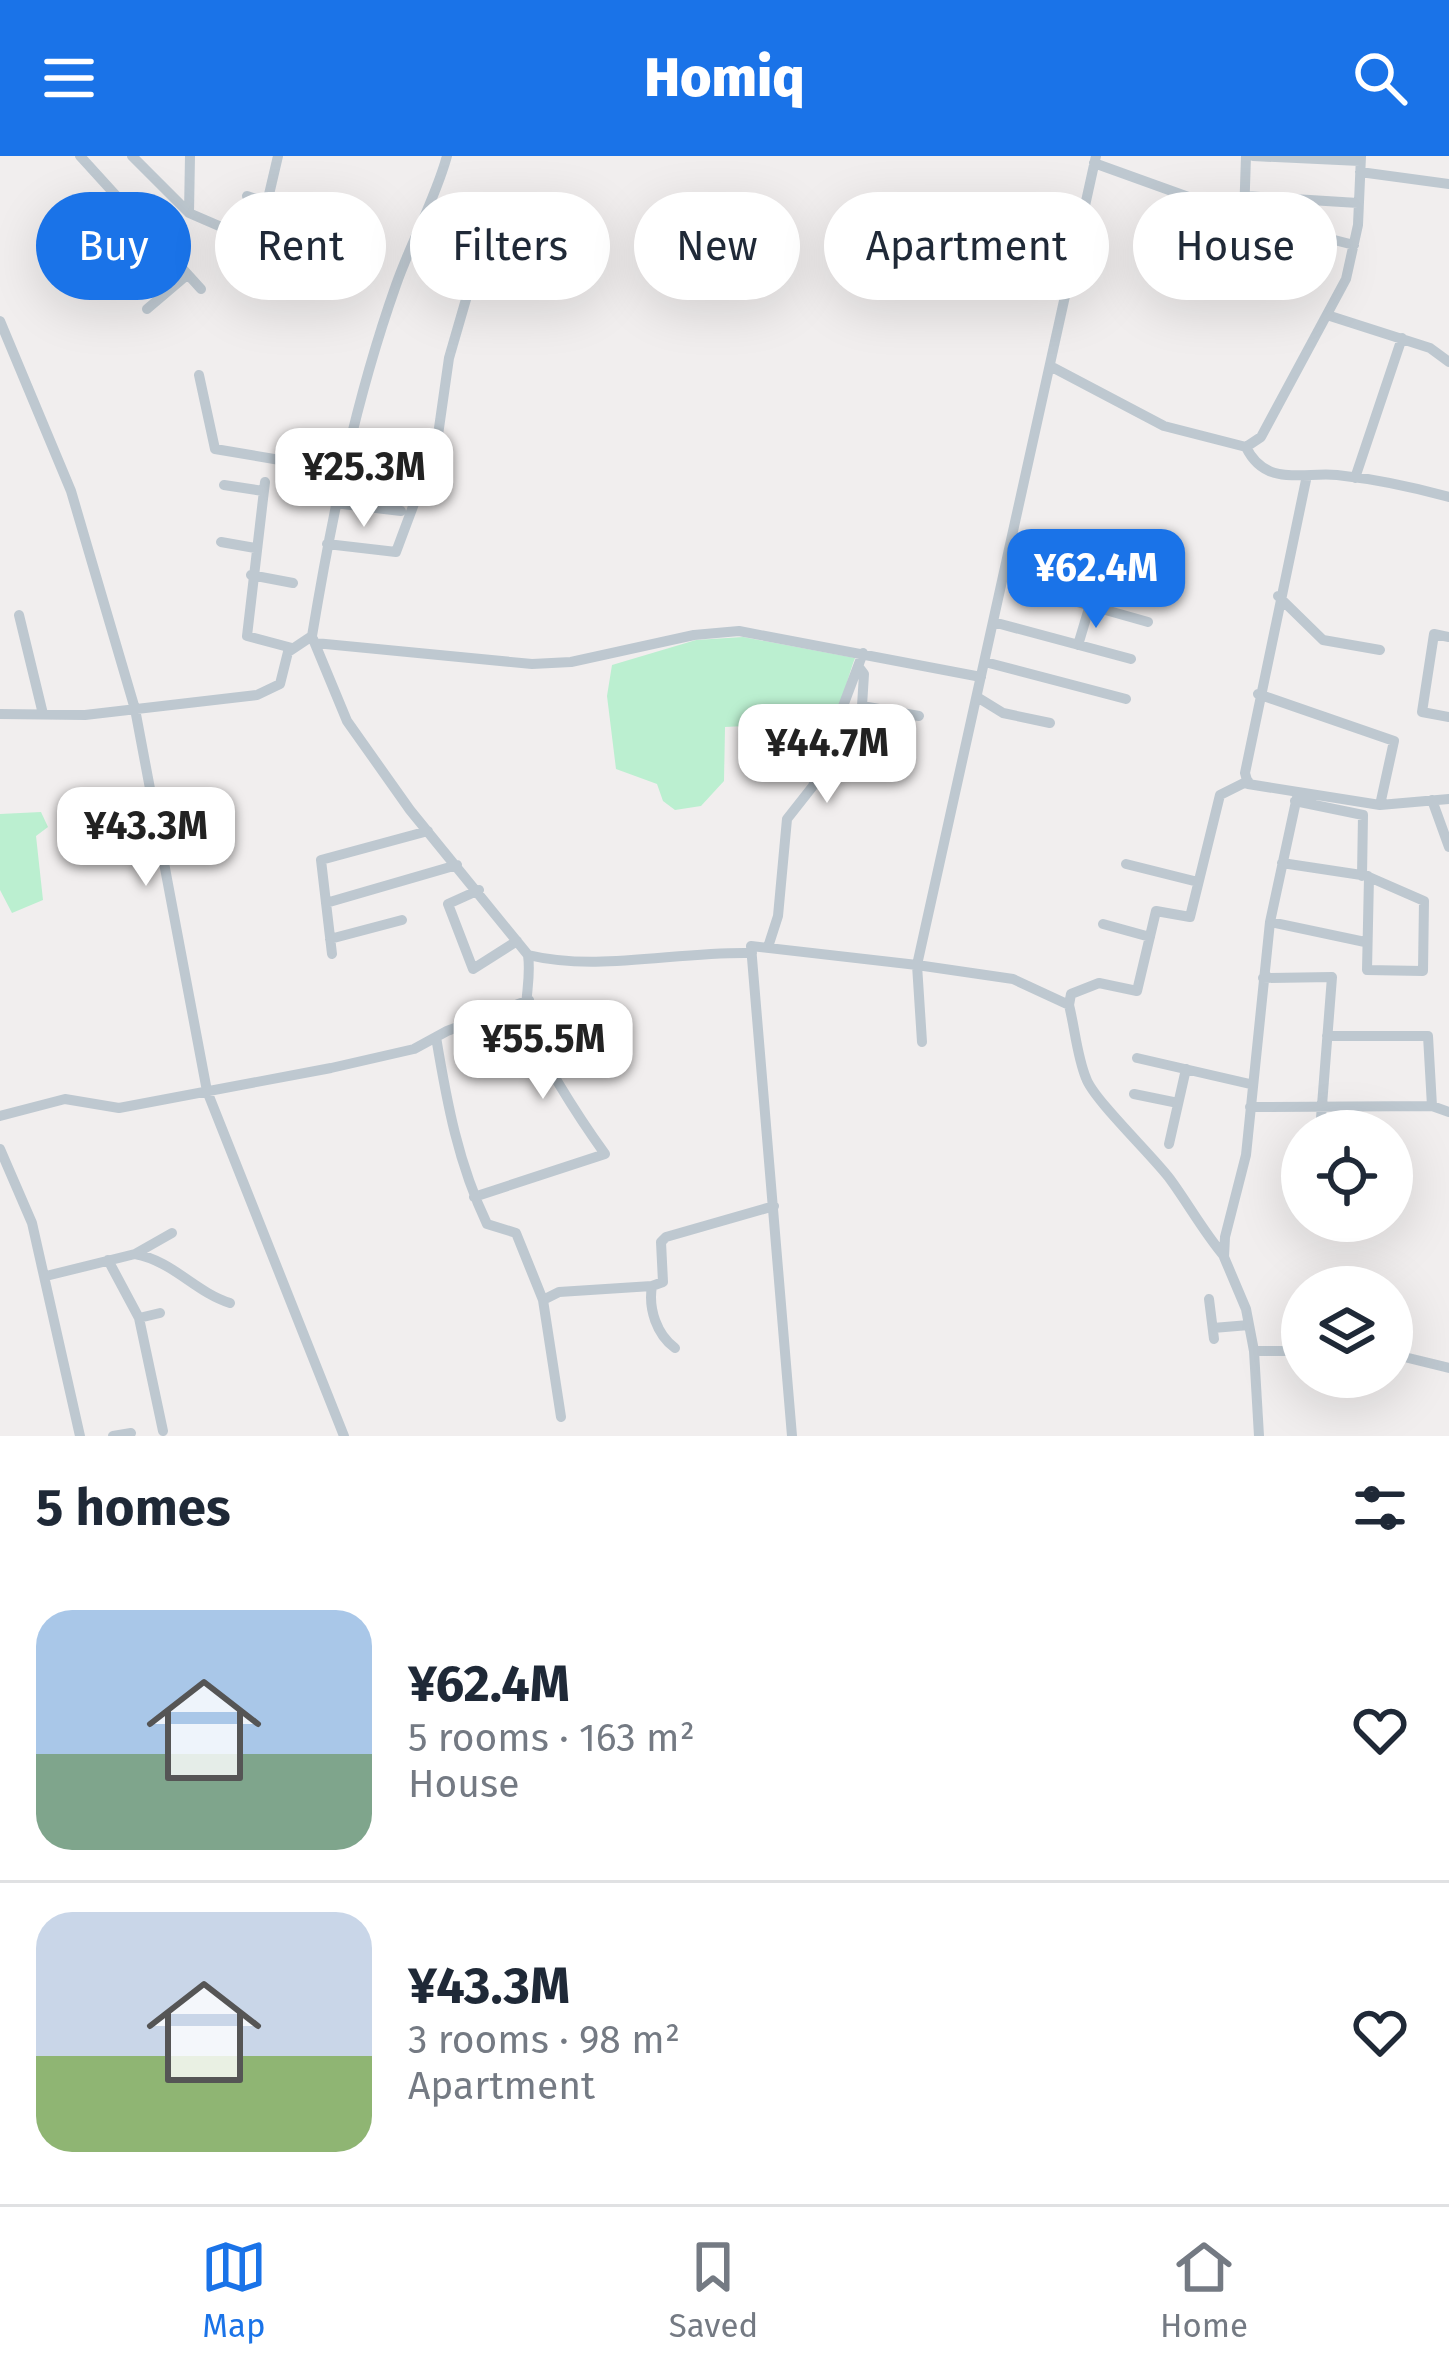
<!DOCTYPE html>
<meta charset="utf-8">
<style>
:root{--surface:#fff;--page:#f6f6f7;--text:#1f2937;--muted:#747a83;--line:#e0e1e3;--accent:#1a73e8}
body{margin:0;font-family:"Fira Sans",sans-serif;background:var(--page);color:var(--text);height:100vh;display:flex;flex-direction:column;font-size:45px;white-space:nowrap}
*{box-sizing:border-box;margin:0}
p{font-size:39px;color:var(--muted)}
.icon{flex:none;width:66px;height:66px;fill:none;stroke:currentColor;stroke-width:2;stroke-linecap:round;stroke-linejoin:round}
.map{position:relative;height:1280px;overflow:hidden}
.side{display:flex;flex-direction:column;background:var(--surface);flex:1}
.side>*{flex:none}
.guide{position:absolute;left:36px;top:36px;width:1377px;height:108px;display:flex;gap:24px}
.tools{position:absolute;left:1281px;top:954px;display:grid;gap:24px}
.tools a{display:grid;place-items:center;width:132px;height:132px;border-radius:50%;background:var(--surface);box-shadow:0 12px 48px #0002;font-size:60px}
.price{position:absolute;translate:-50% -102px;padding:0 27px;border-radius:24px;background:#fff;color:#222;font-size:39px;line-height:78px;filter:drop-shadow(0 3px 6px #0008)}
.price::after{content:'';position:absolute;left:50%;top:72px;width:36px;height:27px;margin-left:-18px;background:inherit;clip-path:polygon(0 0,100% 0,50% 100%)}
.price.active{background:var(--accent);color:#fff}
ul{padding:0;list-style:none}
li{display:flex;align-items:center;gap:36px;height:300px;padding:0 36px}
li+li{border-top:3px solid var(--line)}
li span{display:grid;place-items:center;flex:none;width:336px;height:240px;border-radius:36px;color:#555}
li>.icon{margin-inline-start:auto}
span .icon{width:144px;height:144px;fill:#fffc;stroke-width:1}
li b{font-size:51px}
h2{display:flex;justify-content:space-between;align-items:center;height:144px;padding:0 36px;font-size:51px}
.tag{padding:0 42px;border-radius:54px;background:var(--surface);box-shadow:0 12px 48px #0002;font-size:42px;line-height:108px}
.tag.active{background:var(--accent);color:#fff}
header{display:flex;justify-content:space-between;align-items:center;height:156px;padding:0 36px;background:var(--accent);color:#fff;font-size:54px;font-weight:800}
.tab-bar{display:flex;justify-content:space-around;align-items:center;height:168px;border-top:3px solid var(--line);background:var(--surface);font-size:33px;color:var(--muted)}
.tab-bar a{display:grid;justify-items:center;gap:6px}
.tab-bar .active{color:var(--accent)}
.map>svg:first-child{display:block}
.green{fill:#bbefd0}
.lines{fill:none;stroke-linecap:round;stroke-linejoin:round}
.minor{stroke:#bec8d0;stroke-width:10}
</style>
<header><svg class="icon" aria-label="menu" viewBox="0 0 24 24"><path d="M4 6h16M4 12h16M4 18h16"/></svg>Homiq<svg class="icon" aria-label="search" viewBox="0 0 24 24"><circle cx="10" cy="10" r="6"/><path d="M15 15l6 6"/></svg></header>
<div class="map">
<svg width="1449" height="1280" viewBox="0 0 1449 1280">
<rect width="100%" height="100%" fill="#f1eeee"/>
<path class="green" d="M 743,481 L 855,502 C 841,538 823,641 770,623 L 745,570 L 725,571 L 724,625 L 701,650 L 675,654 L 663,645 L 657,628 L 616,613 L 607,540 L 612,509 L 696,484 Z
M 41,656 L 48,671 L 36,680 L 43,744 L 12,757 L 0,734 L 0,658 Z"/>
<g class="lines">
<path class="minor" d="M 80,0 L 201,133
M 132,0 L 189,57
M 190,0 L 189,57 L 256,86
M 1253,0 L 1360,5
M 1094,7 L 1244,61 L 1354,89
M 1360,16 L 1449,28
M 247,40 L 331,67
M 1245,40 L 1358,47
M 267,47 L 278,0
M 1244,61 L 1246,0
M 95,87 L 130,55
M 147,153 L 187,119
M 1327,159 L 1430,192 L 1449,206
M 0,165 L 71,335 L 135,553 L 207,935 L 344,1280
M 1052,211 L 1164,270 L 1246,291 L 1261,281 L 1346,123 L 1358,69 L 1361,0
M 199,219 L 215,293 L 339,314
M 1246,291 C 1265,331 1302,316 1337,319 C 1374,323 1413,331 1449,341
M 344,294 L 407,304
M 1355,322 L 1402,182
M 1306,324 L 1245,617 L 1248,628 L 1380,649 L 1449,643
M 265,326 L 247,480 L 292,492
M 224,329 L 263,335
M 334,347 L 401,355
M 221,386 L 255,392
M 327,388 L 396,396 L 437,286 L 449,202 L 471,126
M 251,419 L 293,427
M 1056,440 L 1148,466
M 1278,440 L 1323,484 L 1380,494
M 19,459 L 43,558
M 993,466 L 1131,503
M 1449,481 L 1434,478 L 1422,556 L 1449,561
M 313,483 L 347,565 L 410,654 L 528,799 C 598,816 678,795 752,797
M 315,487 L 532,508 L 571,506 L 694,479 L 739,475 L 981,521
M 1078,489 L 1090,449
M 985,506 L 1126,543
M 858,510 L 864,518 L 862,550 L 919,560
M 1258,538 L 1394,585 L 1380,649
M 977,541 L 1003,557 L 1050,567
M 0,558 L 85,559 L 257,539 L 280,528 L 288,496 L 312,480 C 332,360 355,245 396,129 C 411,86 435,44 447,0
M 1432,644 L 1449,691
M 1295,645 L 1363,659 L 1362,720
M 1282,707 L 1368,720
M 1126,708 L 1198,726
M 1369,721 L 1424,745 L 1423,815 L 1367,814 Z
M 479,734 L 448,748 L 473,813 L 517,785
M 326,747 L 457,709
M 1270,766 L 1365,786
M 1103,768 L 1150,781
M 330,783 L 402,764
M 768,791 L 778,760 L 787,663 L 813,630 L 863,497
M 332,798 L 321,704 L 428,675
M 1263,822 L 1332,821 L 1320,975
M 1069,849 L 1071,838 L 1099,827 L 1137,835 L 1156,755 L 1190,761 L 1220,639 L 1248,625
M 1327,880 L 1428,880 L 1432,950
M 436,881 C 447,947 458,1007 487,1068 L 516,1077 L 543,1144 L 561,1261
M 922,886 L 917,809 L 1013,823 L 1069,849 C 1075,873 1077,900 1086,922 C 1093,943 1152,999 1170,1023 C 1189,1049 1203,1075 1224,1100
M 1137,902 L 1250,928
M 1134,938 L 1178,947
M 1250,951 L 1432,950 L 1449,956
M 0,960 L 65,943 L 119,952 L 331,912 L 414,893 L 447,875 L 529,844
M 1169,988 L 1186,913
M 0,993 L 32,1067 L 80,1280
M 474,1041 L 605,998 C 587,973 526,883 526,856 C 526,836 531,820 528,799
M 135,1098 C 173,1105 195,1136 230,1147
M 108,1104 L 139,1162 L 163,1275
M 46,1120 L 135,1098 L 172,1077
M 652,1130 C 648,1153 657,1179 675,1192
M 1209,1143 L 1214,1183
M 543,1144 L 559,1136 L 652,1130 L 663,1126 L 661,1086 L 666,1081 L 774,1050
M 139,1162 L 160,1157
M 1213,1172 L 1249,1169
M 1254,1195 L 1302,1195
M 1392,1198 L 1449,1212
M 113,1280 L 131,1277
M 792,1280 L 751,790 L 917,809 L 1096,0
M 1259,1280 L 1254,1195 L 1246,1153 L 1224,1101 L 1225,1081 L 1246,999 L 1270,766 L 1298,636"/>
</g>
</svg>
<div class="tools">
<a><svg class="icon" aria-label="locate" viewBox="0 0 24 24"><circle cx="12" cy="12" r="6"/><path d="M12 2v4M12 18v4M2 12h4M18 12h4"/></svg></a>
<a><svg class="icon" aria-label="layers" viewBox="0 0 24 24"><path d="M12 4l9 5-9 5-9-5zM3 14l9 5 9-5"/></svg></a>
</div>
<b class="price" style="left:364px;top:374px">¥25.3M</b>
<b class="price active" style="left:1096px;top:475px">¥62.4M</b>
<b class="price" style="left:827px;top:650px">¥44.7M</b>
<b class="price" style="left:146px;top:733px">¥43.3M</b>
<b class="price" style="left:543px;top:946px">¥55.5M</b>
<div class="guide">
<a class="tag active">Buy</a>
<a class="tag">Rent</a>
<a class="tag">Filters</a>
<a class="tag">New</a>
<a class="tag">Apartment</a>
<a class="tag">House</a>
</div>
</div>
<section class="side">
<h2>5 homes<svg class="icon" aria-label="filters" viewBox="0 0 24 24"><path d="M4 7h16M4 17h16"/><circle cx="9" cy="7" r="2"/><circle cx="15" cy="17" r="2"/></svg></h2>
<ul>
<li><span style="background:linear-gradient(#a9c7e8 60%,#7fa58c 0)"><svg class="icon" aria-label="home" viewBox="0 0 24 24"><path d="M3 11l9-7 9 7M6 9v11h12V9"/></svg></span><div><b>¥62.4M</b><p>5 rooms · 163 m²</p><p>House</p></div><svg class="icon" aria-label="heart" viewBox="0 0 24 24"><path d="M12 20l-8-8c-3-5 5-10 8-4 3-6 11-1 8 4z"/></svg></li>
<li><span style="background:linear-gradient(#c9d6e8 60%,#8fb573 0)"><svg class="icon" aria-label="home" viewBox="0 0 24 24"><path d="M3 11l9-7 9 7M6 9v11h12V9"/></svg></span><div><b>¥43.3M</b><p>3 rooms · 98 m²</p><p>Apartment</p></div><svg class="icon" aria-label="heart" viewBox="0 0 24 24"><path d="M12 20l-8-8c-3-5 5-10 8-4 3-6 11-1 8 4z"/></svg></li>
</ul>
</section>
<nav class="tab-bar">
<a class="active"><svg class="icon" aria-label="map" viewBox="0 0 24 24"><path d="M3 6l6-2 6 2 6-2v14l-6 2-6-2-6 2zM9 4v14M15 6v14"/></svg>Map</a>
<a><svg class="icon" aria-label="saved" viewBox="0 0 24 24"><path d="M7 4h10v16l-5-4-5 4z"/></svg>Saved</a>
<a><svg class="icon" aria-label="home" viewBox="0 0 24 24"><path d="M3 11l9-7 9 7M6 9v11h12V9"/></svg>Home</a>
</nav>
